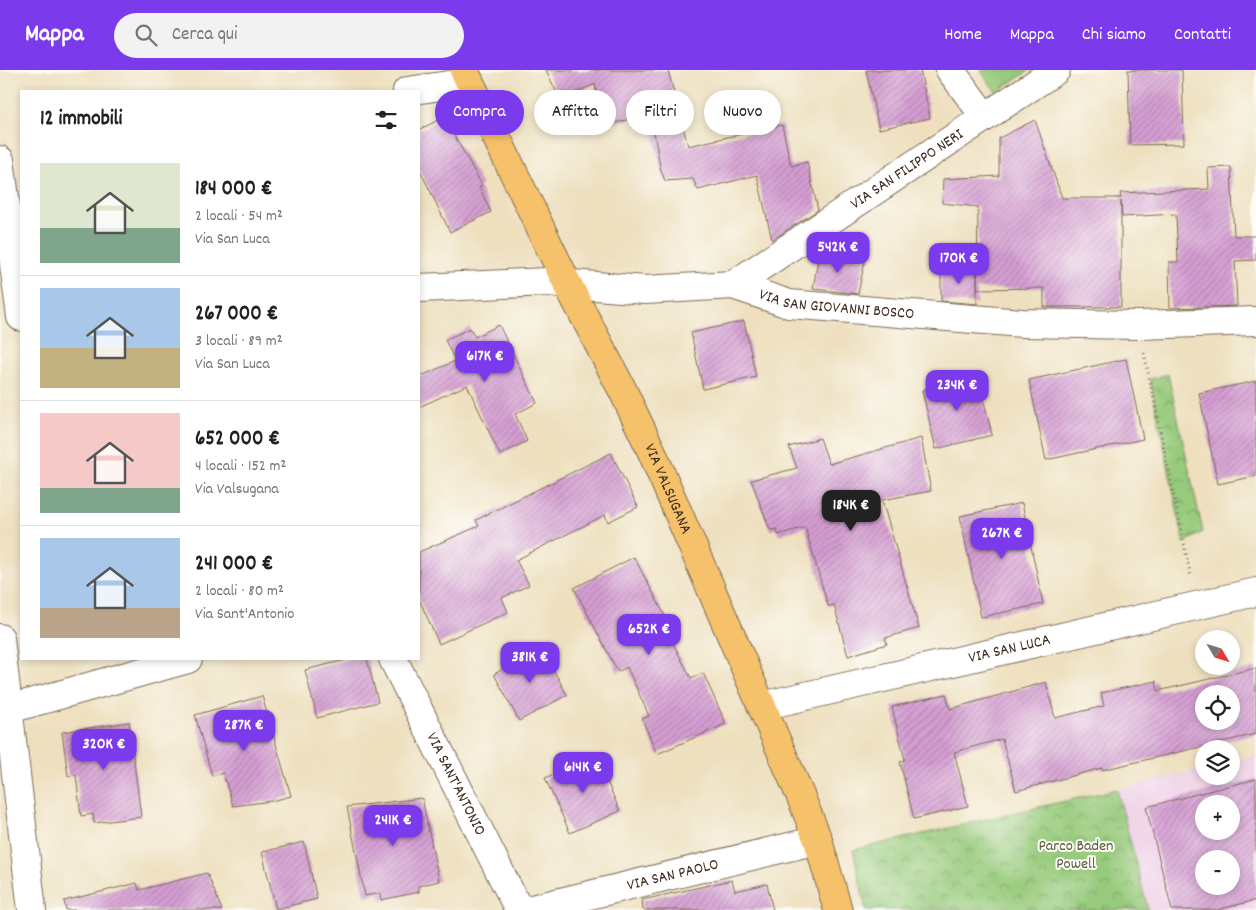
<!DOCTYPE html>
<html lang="it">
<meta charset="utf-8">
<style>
:root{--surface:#fff;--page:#f2f2f2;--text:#222;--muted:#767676;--line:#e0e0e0;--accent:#7c3aed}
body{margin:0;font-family:Dekko,sans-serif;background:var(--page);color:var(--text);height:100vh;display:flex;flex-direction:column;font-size:19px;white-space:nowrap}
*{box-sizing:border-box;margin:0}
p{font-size:16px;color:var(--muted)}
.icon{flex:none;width:28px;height:28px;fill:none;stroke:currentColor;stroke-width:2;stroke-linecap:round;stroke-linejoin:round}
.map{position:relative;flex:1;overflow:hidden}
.panel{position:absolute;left:20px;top:20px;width:400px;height:570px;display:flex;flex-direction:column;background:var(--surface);border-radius:0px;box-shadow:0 2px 8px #0003}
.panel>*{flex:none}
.hud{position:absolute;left:435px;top:20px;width:475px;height:45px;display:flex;gap:10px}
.needle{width:32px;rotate:128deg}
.buttons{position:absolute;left:1195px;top:560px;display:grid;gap:10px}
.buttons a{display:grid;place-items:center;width:45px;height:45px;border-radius:50%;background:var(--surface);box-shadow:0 2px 8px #0003;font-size:25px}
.price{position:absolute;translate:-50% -42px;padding:0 11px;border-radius:10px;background:var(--accent);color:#fff;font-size:16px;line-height:32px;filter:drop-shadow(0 1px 2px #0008)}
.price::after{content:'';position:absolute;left:50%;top:30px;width:15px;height:11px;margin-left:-8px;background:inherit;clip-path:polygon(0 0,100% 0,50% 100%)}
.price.current{background:#222;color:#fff}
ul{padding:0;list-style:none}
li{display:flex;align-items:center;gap:15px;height:125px;padding:0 20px}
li+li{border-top:1px solid var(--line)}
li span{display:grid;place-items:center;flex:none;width:140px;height:100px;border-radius:0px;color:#555}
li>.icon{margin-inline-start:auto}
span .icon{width:60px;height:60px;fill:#fffc;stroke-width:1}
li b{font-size:21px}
h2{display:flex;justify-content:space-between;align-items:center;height:60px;padding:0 20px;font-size:21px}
.pill{padding:0 18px;border-radius:22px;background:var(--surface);box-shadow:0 2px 8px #0003;font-size:18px;line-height:45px}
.pill.current{background:var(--accent);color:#fff}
header{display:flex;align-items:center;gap:30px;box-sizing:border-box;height:70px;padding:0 25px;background:var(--accent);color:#fff}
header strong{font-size:24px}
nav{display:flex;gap:28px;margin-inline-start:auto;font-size:18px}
.search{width:350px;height:45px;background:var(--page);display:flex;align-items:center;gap:12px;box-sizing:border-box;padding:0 18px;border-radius:28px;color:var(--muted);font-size:19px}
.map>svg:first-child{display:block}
.built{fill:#efd0e6;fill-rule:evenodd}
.grass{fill:#97ca7b;stroke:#697a4c}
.park{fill:url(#park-crowns);stroke:#697a4c}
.building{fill:url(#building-hatch);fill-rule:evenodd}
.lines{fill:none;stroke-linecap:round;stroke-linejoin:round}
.minor-casing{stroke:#7a6a56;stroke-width:30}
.major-casing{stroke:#7a6a56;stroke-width:30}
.path{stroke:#7a6a56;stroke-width:3;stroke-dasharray:1 4;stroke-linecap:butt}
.minor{stroke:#fff;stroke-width:28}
.major{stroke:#f5c16b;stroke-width:28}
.labels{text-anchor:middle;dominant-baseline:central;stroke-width:4;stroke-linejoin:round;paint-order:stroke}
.street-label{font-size:16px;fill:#3b2a1e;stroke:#fdfcf7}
.park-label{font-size:16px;fill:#575a3a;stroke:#fdfcf7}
</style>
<header>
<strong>Mappa</strong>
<div class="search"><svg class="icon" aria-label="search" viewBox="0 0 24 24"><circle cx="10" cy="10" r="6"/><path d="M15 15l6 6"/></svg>Cerca qui</div>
<nav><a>Home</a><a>Mappa</a><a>Chi siamo</a><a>Contatti</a></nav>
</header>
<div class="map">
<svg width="1256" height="840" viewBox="0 0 1256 840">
<defs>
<pattern id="park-crowns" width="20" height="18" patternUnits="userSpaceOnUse" patternTransform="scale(1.25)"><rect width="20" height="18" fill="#97ca7b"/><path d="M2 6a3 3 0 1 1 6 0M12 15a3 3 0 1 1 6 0" fill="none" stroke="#7ca464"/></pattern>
<pattern id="building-hatch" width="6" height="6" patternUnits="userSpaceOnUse" patternTransform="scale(1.25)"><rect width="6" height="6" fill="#d59ed3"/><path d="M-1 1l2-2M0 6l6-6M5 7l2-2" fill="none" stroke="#ae81ab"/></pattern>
</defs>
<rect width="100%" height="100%" fill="#fdfcf7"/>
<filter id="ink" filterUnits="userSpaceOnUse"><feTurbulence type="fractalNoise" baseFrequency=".02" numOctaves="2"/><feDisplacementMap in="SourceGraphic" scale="10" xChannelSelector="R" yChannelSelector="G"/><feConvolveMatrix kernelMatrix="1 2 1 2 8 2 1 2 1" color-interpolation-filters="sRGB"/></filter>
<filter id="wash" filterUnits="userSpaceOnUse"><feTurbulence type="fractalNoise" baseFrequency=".0096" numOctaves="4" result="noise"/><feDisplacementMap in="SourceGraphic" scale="20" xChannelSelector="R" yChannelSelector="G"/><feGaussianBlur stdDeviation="1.12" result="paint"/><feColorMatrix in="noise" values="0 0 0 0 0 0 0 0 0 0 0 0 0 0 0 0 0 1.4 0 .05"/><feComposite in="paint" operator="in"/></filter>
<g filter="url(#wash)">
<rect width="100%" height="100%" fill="#eee0bf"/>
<path class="built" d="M 1256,685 L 1256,840 L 1148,840 L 1117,719 L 1204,698 L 1204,706 L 1231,706 L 1231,691 ZM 1204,734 L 1231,734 L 1231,761 L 1204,761 ZM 1204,789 L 1231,789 L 1231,816 L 1204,816 Z"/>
<path class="grass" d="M 983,0 L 1030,0 L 996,22 L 981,1 Z"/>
<path class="park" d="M 1168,304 L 1203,462 L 1184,473 L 1150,309 Z
M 1117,719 L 1148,840 L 866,840 L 853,780 Z"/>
<g id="blocks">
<path class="building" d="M 546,0 L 668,0 L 688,76 L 782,55 L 791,96 L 807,92 L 818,140 L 772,170 L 757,105 L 698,120 L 693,109 L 665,111 L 660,97 L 651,44 L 603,56 L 595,14 L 560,30 Z
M 866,0 L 920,0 L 930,48 L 879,59 Z
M 1128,0 L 1182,0 L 1184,74 L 1130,75 Z
M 444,47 L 482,115 L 479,117 L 491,142 L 450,162 L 419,98 L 419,60 Z
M 1035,50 L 1062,128 L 1121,128 L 1120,123 L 1209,119 L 1208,98 L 1231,97 L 1234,166 L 1256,166 L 1256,190 L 1235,191 L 1237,236 L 1170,238 L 1169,192 L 1178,192 L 1176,144 L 1122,147 L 1121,131 L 1121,237 L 1044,237 L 1044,218 L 977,219 L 978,137 L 942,133 L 943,109 L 999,106 L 999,68 Z
M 819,182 L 865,190 L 858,224 L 813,219 Z
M 941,197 L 977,197 L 977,234 L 941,231 Z
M 744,251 L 756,307 L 703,319 L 691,263 Z
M 499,255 L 537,333 L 515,344 L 527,371 L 500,385 L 467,315 L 419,337 L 419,307 L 455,291 L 445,270 L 470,258 L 475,267 Z
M 1126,289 L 1143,369 L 1046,390 L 1029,310 Z
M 978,306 L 992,365 L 936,379 L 922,320 Z
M 1256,311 L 1256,406 L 1218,414 L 1199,323 Z
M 820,368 L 829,394 L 921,368 L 931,421 L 882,430 L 919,558 L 885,568 L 887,574 L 848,586 L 834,535 L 828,536 L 805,457 L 778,465 L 777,459 L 770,460 L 751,410 L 797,398 L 789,377 Z
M 611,383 L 638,437 L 608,452 L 605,445 L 516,490 L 529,515 L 502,528 L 508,542 L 439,574 L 419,529 L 419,482 L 479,456 L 476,450 Z
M 1022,433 L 1043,534 L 981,547 L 960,446 Z
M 634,487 L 670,555 L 665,558 L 691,608 L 703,603 L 726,654 L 657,684 L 642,649 L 649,646 L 627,597 L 618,602 L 574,518 Z
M 542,578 L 567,625 L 519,651 L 494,604 Z
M 350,589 L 367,589 L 378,632 L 317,648 L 305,600 Z
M 1256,598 L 1256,664 L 1102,700 L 1102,698 L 1016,721 L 1002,669 L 954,682 L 968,736 L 914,749 L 900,692 L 905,690 L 892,637 L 946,624 L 950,639 L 1046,612 L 1055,648 L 1104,636 L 1101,623 L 1156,611 L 1158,621 ZM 1204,624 L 1231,624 L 1231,651 L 1204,651 Z
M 262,626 L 291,726 L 272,731 L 233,736 L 223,703 L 212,706 L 195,645 Z
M 129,652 L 141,747 L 94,753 L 93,744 L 81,746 L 76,705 L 68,706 L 62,662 Z
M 595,685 L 620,741 L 570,763 L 545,708 Z
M 1256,709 L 1256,830 L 1217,840 L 1172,840 L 1146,737 ZM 1204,734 L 1231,734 L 1231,761 L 1204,761 ZM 1204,789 L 1231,789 L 1231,816 L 1204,816 Z
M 422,728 L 439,811 L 418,816 L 419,822 L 381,830 L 380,823 L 365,826 L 347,737 Z
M 304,772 L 317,829 L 276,839 L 262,782 Z
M 207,803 L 222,840 L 66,840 L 64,831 L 137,813 L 139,820 Z
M 732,810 L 735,821 L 767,814 L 773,840 L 643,840 L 642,830 Z"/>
</g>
</g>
<g filter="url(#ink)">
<use href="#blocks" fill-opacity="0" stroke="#7a6a56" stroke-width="1"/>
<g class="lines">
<g class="minor-casing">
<g id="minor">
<path d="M 950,0 L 985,47"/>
<path d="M 407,21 L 469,12"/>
<path d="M 0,90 L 21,247"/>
<path id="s1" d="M 733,215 L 1056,0"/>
<path id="s2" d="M 419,218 L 547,212 L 645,220 L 733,215 L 789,234 L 1022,253 L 1139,255 L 1256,251"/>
<path d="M 0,568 L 32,840"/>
<path id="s3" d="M 393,589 L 519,840"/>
<path id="s4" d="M 762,636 L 1256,522"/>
<path d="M 9,639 L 188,589"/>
<path id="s5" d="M 527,840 L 818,770"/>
</g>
</g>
<g class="major-casing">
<g id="major">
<path id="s6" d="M 464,0 L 567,213 L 623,321 L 651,380 L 800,725 L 818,770 L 838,840"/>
</g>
</g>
<path class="path" d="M 1144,283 L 1191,507"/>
<use href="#minor" class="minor"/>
<use href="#major" class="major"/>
</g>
</g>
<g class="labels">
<g class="street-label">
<text stroke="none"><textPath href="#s1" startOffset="209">VIA SAN FILIPPO NERI</textPath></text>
<text stroke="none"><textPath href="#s2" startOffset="421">VIA SAN GIOVANNI BOSCO</textPath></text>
<text stroke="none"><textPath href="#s6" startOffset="466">VIA VALSUGANA</textPath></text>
<text stroke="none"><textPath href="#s4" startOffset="254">VIA SAN LUCA</textPath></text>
<text stroke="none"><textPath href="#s3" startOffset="140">VIA SANT'ANTONIO</textPath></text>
<text stroke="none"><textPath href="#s5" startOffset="150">VIA SAN PAOLO</textPath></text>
</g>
<g class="park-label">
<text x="1076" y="776">Parco Baden<tspan x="1076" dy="18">Powell</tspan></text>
</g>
</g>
</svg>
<div class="buttons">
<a><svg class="needle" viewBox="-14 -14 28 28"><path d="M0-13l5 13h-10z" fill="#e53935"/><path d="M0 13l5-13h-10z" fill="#767676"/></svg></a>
<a><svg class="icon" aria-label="locate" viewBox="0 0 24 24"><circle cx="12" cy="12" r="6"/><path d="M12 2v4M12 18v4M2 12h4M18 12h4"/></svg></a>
<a><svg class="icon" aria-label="layers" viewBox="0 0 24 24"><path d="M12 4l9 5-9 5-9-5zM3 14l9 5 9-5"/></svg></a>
<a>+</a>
<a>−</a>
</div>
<b class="price" style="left:838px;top:204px">542K €</b>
<b class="price" style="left:959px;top:215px">170K €</b>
<b class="price" style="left:485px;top:313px">617K €</b>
<b class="price" style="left:957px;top:342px">234K €</b>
<b class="price current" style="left:851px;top:462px">184K €</b>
<b class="price" style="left:1002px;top:490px">267K €</b>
<b class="price" style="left:649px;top:586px">652K €</b>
<b class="price" style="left:530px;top:614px">381K €</b>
<b class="price" style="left:244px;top:682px">287K €</b>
<b class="price" style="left:104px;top:701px">320K €</b>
<b class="price" style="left:583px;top:724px">614K €</b>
<b class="price" style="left:393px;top:777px">241K €</b>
<div class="hud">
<a class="pill current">Compra</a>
<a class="pill">Affitta</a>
<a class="pill">Filtri</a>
<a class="pill">Nuovo</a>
</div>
<section class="panel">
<h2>12 immobili<svg class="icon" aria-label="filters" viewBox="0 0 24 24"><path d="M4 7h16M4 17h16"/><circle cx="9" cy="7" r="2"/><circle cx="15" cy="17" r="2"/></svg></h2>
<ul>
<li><span style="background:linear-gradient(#dfe7d0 65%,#7fa58c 0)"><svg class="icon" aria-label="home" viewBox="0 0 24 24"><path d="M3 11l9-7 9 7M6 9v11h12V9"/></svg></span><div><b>184 000 €</b><p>2 locali · 54 m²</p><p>Via San Luca</p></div></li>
<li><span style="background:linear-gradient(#a9c7e8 60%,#c2b280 0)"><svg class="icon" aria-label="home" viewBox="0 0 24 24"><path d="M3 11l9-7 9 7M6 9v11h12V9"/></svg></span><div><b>267 000 €</b><p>3 locali · 89 m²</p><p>Via San Luca</p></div></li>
<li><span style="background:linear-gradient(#f6c9c9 75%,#7fa58c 0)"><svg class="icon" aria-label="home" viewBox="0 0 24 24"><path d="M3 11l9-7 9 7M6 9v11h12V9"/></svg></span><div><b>652 000 €</b><p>4 locali · 152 m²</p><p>Via Valsugana</p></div></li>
<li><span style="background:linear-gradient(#a9c7e8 70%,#b9a48a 0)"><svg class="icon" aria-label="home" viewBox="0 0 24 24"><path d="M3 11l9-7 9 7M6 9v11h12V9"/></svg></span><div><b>241 000 €</b><p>2 locali · 80 m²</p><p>Via Sant'Antonio</p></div></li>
</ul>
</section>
</div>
